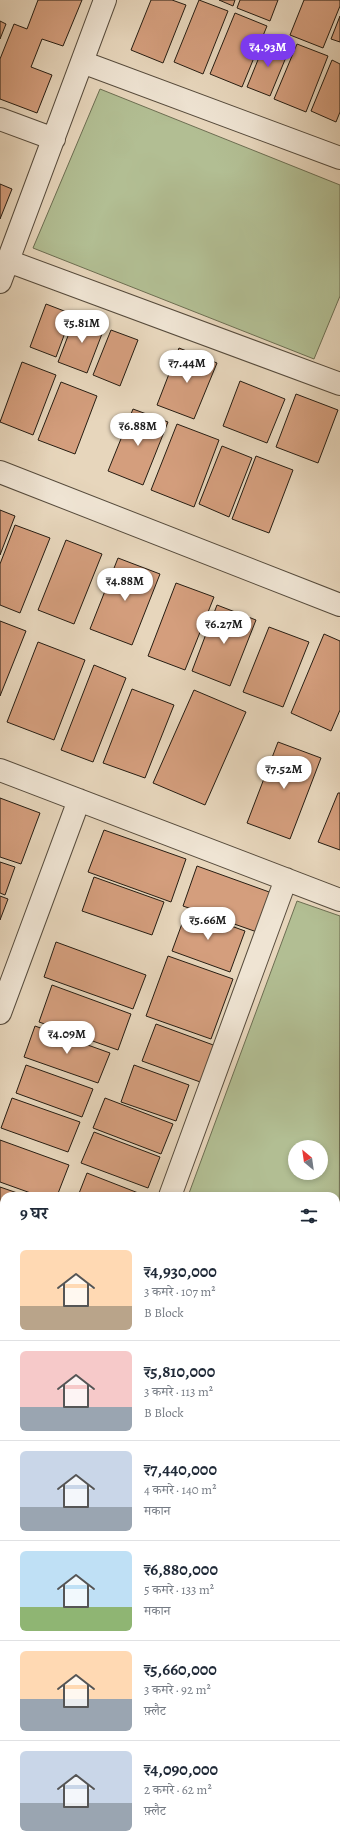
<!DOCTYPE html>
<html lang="hi">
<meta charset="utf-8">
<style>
:root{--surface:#fff;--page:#f2f2f3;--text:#1f2937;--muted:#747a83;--line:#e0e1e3;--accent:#7c3aed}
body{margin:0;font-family:Alegreya,"Noto Serif Devanagari",serif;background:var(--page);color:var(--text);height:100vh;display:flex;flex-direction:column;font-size:15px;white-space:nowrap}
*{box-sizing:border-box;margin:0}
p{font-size:13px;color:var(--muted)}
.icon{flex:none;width:22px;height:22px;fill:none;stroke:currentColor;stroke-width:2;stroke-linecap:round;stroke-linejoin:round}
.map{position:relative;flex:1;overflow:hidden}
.sheet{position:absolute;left:0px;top:1192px;width:340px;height:656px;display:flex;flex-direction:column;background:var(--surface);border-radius:12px 12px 0 0;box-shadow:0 2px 6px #0003}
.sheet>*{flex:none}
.needle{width:26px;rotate:331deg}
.tools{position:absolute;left:288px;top:1140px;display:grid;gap:8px}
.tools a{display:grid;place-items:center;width:40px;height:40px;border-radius:50%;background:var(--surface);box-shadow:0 2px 6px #0003;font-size:20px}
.price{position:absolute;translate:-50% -34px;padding:0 9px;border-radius:14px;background:#fff;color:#222;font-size:13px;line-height:26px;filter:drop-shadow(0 1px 2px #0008)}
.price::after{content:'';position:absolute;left:50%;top:24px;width:12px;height:9px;margin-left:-6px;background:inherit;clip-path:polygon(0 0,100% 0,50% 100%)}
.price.selected{background:var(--accent);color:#fff}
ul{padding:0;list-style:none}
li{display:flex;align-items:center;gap:12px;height:100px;padding:0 20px}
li+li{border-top:1px solid var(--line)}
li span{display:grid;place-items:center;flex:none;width:112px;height:80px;border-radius:6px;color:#555}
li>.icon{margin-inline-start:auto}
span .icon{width:48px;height:48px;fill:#fffc;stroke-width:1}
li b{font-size:17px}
h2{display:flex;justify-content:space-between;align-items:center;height:48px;padding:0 20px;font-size:17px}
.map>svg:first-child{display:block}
.green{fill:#b2be93;stroke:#6c6e52;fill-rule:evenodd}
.building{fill:#d49e7d;stroke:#261d12}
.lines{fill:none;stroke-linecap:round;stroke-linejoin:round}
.minor-casing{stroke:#564b3c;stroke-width:24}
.minor{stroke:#efe4d3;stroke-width:22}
</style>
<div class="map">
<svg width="340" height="1848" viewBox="0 0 340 1848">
<rect width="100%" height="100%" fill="#e7d6bc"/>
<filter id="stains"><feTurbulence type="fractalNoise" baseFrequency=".005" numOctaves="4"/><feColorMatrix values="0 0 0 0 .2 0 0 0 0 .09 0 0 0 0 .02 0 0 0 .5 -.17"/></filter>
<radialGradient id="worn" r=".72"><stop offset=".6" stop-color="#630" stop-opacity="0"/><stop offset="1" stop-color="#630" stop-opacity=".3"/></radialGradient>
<path class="green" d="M 100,89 L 340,185 L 340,296 L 314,359 L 33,248 Z
M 297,901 L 340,916 L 339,1367 L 336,1366 L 336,1196 L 188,1196 ZM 295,1147 L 321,1147 L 321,1173 L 295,1173 Z"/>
<path class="building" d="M 38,0 L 82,0 L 63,46 L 42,39 L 31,67 L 52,75 L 37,113 L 0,99 L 0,59 L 14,24 L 27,29 Z
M 151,0 L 172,0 L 186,5 L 163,63 L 131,50 Z
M 199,0 L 228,11 L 203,74 L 174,62 Z
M 219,0 L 235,0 L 233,6 Z
M 240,0 L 278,0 L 270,21 L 237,8 Z
M 304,0 L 340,0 L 340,6 L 323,48 L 290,35 Z
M 235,13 L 267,26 L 242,87 L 210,74 Z
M 340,16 L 340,42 L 331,39 Z
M 0,21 L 6,24 L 0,39 Z
M 266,40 L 289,50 L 270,96 L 247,87 Z
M 297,44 L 328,56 L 306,112 L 274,99 Z
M 332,60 L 340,64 L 340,112 L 336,122 L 311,111 Z
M 0,184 L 12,189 L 0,219 Z
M 46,304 L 72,314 L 56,357 L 30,347 Z
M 76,315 L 105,326 L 87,373 L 58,362 Z
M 111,330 L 138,340 L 120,386 L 93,375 Z
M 179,348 L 217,363 L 194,419 L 157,405 Z
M 22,362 L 56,375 L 33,435 L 0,422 Z
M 240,381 L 285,399 L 267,443 L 223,426 Z
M 61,382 L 97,396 L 75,454 L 38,440 Z
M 296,394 L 338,410 L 318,463 L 276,447 Z
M 133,409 L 168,422 L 143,485 L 108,471 Z
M 177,424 L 219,440 L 194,507 L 151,490 Z
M 222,446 L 252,458 L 229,517 L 199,504 Z
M 256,456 L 293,470 L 269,533 L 232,519 Z
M 0,510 L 15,516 L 0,555 Z
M 15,525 L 50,538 L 20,613 L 0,605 L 0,564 Z
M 66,540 L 102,554 L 74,624 L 38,610 Z
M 118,558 L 160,574 L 132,645 L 90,629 Z
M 176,583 L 214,597 L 185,670 L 148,656 Z
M 217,605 L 256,620 L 230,686 L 192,671 Z
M 0,621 L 26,631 L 0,696 Z
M 269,627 L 309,642 L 283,707 L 243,692 Z
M 324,634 L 340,641 L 340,710 L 331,731 L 291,713 Z
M 38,642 L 85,660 L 54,740 L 7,722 Z
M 94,665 L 126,678 L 93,762 L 61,750 Z
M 132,689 L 174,705 L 145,778 L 103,763 Z
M 194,690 L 246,712 L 205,805 L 153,783 Z
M 278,742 L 321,758 L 290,839 L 247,823 Z
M 338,793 L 340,793 L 340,850 L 318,842 Z
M 0,798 L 40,813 L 21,864 L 0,857 Z
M 104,830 L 186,859 L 171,902 L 88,872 Z
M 0,862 L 15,867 L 5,895 L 0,893 Z
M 197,866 L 272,893 L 257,932 L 183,906 Z
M 94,877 L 164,902 L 152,935 L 82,911 Z
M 0,896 L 8,899 L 0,920 Z
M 187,910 L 245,931 L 230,972 L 172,951 Z
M 56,942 L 146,975 L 133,1009 L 44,977 Z
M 168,956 L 233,979 L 211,1039 L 146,1016 Z
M 52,985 L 131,1014 L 118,1050 L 39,1022 Z
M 156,1024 L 216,1046 L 203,1083 L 142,1061 Z
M 35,1026 L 110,1053 L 98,1083 L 24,1057 Z
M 26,1065 L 93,1089 L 82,1117 L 16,1093 Z
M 134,1065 L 189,1085 L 176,1121 L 121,1102 Z
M 12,1098 L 80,1122 L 68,1152 L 1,1128 Z
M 105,1098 L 173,1124 L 161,1154 L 93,1128 Z
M 94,1132 L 160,1157 L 148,1188 L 81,1163 Z
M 0,1140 L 69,1165 L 57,1196 L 39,1196 L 0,1182 Z
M 87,1173 L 146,1196 L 78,1196 Z
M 0,1187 L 26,1196 L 4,1196 L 4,1232 L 0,1230 Z
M 3,1309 L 4,1309 L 4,1388 L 0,1386 L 0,1317 Z
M 336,1432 L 340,1433 L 340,1459 L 336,1469 Z
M 340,1582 L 340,1655 L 336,1653 L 336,1592 Z
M 0,1707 L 4,1709 L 4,1797 L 0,1795 Z
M 130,1844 L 225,1844 L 223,1848 L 166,1848 L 162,1846 L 161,1848 L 139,1848 Z"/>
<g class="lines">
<g class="minor-casing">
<path id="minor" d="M 82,62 L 340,158
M 0,119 L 54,139
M 8,261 L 340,384
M 0,282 L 105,0
M 0,472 L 340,605
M 0,770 L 340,900
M 0,1013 L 79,800
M 170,1196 L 286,879
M 0,1280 L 4,1281
M 336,1407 L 340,1408
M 0,1606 L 4,1608
M 336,1736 L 340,1738
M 0,1815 L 4,1816
M 77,1844 L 88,1848
M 274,1848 L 276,1844"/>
</g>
<use href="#minor" class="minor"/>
</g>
<rect width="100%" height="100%" filter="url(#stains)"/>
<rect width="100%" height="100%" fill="url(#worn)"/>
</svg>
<div class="tools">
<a><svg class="needle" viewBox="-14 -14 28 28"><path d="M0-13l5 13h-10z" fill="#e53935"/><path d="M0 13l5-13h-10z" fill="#747a83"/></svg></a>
</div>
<b class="price selected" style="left:268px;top:68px">₹4.93M</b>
<b class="price" style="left:82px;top:344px">₹5.81M</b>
<b class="price" style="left:187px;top:384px">₹7.44M</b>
<b class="price" style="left:138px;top:447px">₹6.88M</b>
<b class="price" style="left:125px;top:602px">₹4.88M</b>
<b class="price" style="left:224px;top:645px">₹6.27M</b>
<b class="price" style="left:284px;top:790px">₹7.52M</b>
<b class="price" style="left:208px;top:941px">₹5.66M</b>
<b class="price" style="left:67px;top:1055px">₹4.09M</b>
<section class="sheet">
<h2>9 घर<svg class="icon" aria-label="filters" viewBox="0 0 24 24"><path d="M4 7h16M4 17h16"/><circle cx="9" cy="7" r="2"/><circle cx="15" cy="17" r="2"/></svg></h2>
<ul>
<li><span style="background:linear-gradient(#ffd9b3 70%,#b9a48a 0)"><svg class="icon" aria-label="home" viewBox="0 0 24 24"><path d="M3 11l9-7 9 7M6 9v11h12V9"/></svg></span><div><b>₹4,930,000</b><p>3 कमरे · 107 m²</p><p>B Block</p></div></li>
<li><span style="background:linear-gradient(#f6c9c9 70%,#9aa5b1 0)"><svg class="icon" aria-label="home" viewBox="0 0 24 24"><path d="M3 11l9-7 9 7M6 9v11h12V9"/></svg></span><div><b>₹5,810,000</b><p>3 कमरे · 113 m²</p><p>B Block</p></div></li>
<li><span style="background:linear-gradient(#c9d6e8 70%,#9aa5b1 0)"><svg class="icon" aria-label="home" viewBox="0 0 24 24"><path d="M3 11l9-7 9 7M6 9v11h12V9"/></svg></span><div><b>₹7,440,000</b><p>4 कमरे · 140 m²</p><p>मकान</p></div></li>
<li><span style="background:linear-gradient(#bfe0f5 70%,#8fb573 0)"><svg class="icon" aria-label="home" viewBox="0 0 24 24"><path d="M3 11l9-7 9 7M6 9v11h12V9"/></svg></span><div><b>₹6,880,000</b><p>5 कमरे · 133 m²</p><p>मकान</p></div></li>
<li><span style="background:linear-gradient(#ffd9b3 60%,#9aa5b1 0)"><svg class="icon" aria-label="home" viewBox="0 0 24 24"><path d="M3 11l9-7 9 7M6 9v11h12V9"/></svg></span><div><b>₹5,660,000</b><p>3 कमरे · 92 m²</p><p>फ़्लैट</p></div></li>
<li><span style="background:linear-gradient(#c9d6e8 65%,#9aa5b1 0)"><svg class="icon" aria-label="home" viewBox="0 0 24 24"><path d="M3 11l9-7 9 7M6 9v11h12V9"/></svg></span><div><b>₹4,090,000</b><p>2 कमरे · 62 m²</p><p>फ़्लैट</p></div></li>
</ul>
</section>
</div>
